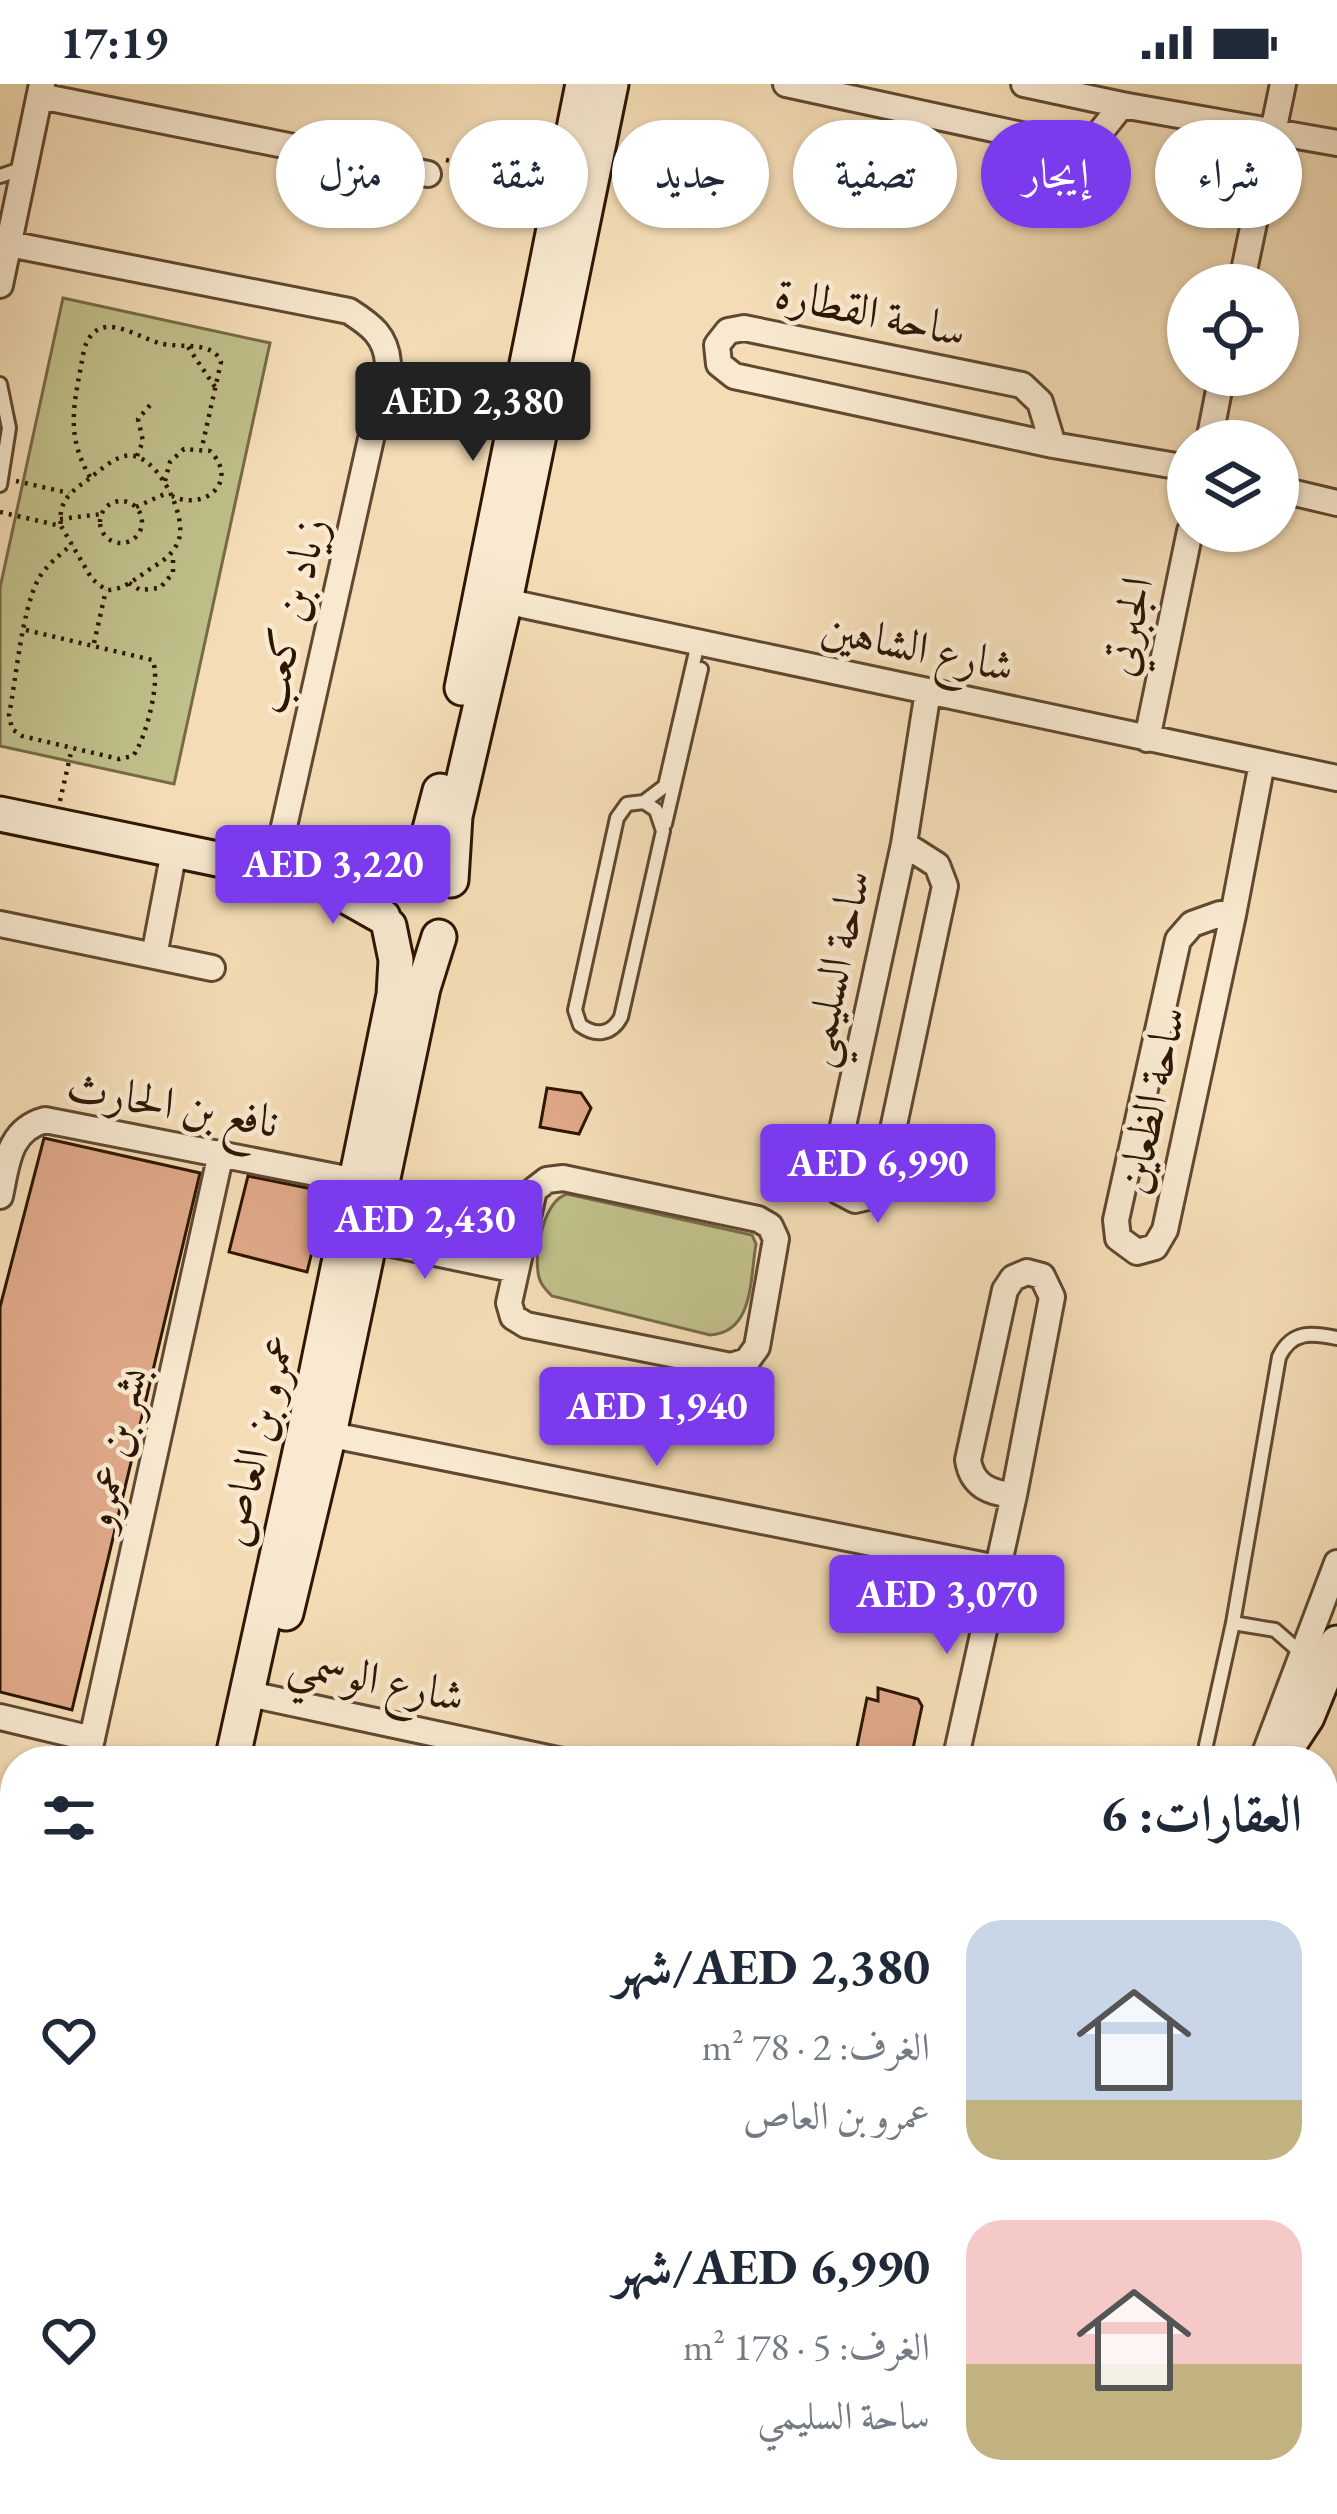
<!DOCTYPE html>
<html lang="ar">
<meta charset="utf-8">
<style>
:root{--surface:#fff;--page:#f6f6f7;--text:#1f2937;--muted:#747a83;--accent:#7c3aed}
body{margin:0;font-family:"EB Garamond",Amiri,serif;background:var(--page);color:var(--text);direction:rtl;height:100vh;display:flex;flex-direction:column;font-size:45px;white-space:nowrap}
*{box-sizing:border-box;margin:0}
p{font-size:39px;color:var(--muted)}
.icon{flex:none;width:66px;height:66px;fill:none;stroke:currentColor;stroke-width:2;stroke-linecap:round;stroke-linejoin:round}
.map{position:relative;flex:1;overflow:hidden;direction:ltr}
.drawer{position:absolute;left:0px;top:1662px;width:1338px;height:768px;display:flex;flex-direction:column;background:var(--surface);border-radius:48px 48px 0 0;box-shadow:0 3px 9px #0004;direction:rtl}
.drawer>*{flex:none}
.guide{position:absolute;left:36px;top:36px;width:1266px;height:108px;direction:rtl;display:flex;gap:24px}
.fabs{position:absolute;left:1167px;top:180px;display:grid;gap:24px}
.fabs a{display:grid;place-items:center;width:132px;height:132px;border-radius:50%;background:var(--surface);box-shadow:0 3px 9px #0004;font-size:60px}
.price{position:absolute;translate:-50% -102px;padding:0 27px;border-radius:12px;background:var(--accent);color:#fff;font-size:39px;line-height:78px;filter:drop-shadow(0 3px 6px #0008)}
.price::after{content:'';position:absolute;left:50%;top:72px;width:36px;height:27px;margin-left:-18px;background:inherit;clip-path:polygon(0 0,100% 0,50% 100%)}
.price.active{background:#222;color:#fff}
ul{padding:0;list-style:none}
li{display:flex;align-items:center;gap:36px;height:300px;padding:0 36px}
li span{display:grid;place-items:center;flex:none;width:336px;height:240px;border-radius:36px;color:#555}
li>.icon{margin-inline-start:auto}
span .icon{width:144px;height:144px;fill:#fffc;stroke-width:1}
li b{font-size:51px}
h2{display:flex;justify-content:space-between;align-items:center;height:144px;padding:0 36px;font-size:51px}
.tag{padding:0 42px;border-radius:54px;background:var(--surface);box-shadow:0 3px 9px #0004;font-size:42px;line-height:108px}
.tag.active{background:var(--accent);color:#fff}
.status{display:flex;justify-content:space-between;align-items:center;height:84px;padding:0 60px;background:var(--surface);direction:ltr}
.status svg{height:33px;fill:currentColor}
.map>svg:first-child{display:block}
.park{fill:#c0c08b;stroke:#776b47;stroke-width:3}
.building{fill:#e0a989;stroke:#2e1603;stroke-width:3}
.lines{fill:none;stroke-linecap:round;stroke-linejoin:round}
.lane-casing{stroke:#604830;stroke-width:18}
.street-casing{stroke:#604830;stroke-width:30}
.secondary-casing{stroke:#2e1603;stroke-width:39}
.path{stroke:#2e1603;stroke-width:4.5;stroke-dasharray:3 6;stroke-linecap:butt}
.lane{stroke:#f8e9d0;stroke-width:12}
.street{stroke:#f8e9d0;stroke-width:24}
.secondary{stroke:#f8e9d0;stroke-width:33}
.labels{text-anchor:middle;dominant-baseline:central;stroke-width:9;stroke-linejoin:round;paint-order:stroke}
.street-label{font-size:45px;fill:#2e1603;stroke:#f8e9d0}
</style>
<div class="status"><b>17:19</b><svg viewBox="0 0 49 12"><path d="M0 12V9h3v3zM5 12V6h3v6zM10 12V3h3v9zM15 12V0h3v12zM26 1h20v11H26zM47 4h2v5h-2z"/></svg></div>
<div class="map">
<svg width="1337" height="2430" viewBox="0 0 1337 2430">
<rect width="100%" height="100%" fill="#f4ddb6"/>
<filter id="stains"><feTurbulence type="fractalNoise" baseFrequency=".00167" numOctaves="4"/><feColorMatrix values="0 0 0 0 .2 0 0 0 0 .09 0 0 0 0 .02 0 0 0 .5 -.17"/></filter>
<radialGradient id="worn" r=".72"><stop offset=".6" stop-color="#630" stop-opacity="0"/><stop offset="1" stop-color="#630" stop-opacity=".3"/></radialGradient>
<path class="park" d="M 63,214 L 270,259 L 174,700 L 0,662 L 0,504 Z
M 567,1110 L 752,1151 L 756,1160 C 750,1194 754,1249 710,1251 L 552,1212 C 545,1205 539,1199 538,1188 C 535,1165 544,1117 567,1110 Z"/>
<path class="building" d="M 547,1004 L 581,1009 L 591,1024 L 579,1050 L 540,1043 Z
M 44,1054 L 200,1089 L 72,1626 L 0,1608 L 0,1223 Z
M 248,1092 L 327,1108 L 307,1188 L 229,1168 Z
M 878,1604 L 918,1615 L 922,1622 L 911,1674 L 857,1663 L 867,1614 L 878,1617 Z"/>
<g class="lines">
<g class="lane-casing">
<path id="lane" d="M 0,92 L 24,84
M 0,300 L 9,344 L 0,401
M 644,718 L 656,726 L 663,747 L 621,933 C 612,950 596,953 580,941 L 575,926 L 617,734 L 627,720 L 644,718 L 665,702 L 698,559
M 665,740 L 701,585
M 1233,1539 L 1275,1546 L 1300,1568
M 1206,1661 L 1233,1539 L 1279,1273 C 1292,1246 1312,1249 1337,1254
M 993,2430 L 996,2415
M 1028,2430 L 1031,2415"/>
</g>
<g class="street-casing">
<path id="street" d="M 786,0 L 1072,62 L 1094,56 L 1122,21 L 1024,0
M 40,12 L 428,90
M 1122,21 L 1337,59
M 9,160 L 349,227 C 371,241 386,252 388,279 L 274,787
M 0,201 L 42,0
M 1241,201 L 1283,0
M 1209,357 L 1222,291
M 1053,361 L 1040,318 L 1022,301 L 744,244 L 728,247 L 717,261 L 719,280 L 734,292 L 1053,361 L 1188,384
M 1278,405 L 1337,419
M 490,514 L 1337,694
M 1147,655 L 1190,447
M 904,760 L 937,781 L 945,802 L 882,1097 L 872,1112 L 855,1116 L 838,1107 L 833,1088 L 904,760 L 928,607
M 1220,830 L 1233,831 L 1165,1146 L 1155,1163 L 1137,1168 L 1118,1154 L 1116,1136 L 1178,856 L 1192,840 Z
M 1233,831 L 1262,679
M 0,840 L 212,884
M 154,872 L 174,767
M 563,1094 L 758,1135 L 770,1142 L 776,1155 L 757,1263 L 747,1277 L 731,1282 L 526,1241 L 513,1233 L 509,1219 L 534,1106 L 547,1096 Z
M 0,1112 C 7,1080 8,1046 45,1036 L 372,1100
M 354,1152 L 516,1186
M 1027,1188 L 1042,1192 L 1052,1213 L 1014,1411 C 990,1409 972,1402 968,1376 L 1005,1206 L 1013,1194 Z
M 317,1348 L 997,1484
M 245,1609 L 562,1677
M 0,1633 L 92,1655
M 87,1677 L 221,1069
M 955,1677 L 1014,1411
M 1262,1677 L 1337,1479
M 0,1773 L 15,1777
M 0,1963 L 15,1966
M 1323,1994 L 1337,1932
M 1323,2208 L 1336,2215
M 0,2284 L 15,2288
M 366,2430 L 369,2415
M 525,2430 L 529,2415
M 658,2430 L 661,2415
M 806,2430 L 809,2415
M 1082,2430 L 1085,2415
M 1240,2430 L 1243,2415"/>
</g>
<g class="secondary-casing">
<path id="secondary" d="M 462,604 L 583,0
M 0,730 L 314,795 L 391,792
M 411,781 L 428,753 L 440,707
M 451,796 L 455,732 L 505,517 L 611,0
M 321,798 L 383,833
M 286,1529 L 329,1350 L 423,904 L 439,853
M 232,1677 L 305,1345 L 394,911 L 396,876 L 389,842
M 1278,1677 L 1307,1633 L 1337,1559
M 1323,1820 L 1337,1769
M 92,2415 L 117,2430
M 55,2430 L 79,2415
M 1134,2430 L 1136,2415
M 1186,2430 L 1189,2415"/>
</g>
<path class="path" d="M 446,76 L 540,95
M 188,263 L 215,303
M 137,372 L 143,357 L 138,335 L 151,320
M 90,393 C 63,347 76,315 84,265 C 98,224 132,251 159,259 C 180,265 213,256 221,278 L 202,363
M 16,397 L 69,409
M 165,397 L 170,378 L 184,365 L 210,367 C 240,397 205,428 172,412
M100 438a21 21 0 1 1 42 0a21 21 0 1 1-42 0Z
M 136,423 L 169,408
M 0,428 L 61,442 L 92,495 L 106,506 C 123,506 134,496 147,487 C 161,478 174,471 179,455 C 187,430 155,365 125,372 C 111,375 97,389 86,397 C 68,410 58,419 61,442
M 60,435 L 102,430
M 129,499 L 140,506 L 160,504 L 173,489 L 173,472
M 26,546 L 152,576 C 162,593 146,655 133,672 L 119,675 L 22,652 L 12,645 L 9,631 C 16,595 22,526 38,496 C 45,482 60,471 72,460
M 94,559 L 106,506
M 60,717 L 72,664"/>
<use href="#lane" class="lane"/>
<use href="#street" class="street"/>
<use href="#secondary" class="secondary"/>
</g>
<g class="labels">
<g class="street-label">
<text transform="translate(871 227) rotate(12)">ساحة القطارة</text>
<text transform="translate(289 531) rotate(-77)">زياد بن كعب</text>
<text transform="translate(1127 542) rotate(-78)">الجبرتي</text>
<text transform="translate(918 562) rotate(12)">شارع الشاهين</text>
<text transform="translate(834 884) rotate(-78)">ساحة السليمي</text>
<text transform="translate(1150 1016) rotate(-78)">ساحة الظعاين</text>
<text transform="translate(173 1019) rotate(10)">نافع بن الحارث</text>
<text transform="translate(255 1356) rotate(-77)">عمرو بن العاص</text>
<text transform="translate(113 1364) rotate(-78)">بشر بن عمرو</text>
<text transform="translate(377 1594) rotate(12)">شارع الوسمي</text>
</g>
</g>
<rect width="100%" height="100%" filter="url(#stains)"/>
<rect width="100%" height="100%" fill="url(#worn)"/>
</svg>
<div class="fabs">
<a><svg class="icon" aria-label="locate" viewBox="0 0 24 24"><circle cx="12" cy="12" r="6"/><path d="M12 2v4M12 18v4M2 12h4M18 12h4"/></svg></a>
<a><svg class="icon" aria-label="layers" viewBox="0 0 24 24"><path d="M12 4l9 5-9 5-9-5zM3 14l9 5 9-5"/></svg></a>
</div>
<b class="price active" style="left:473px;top:380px">AED 2,380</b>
<b class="price" style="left:333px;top:843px">AED 3,220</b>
<b class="price" style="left:878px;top:1142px">AED 6,990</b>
<b class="price" style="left:425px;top:1198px">AED 2,430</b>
<b class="price" style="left:657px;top:1385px">AED 1,940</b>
<b class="price" style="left:947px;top:1573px">AED 3,070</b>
<div class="guide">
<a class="tag">شراء</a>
<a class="tag active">إيجار</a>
<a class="tag">تصفية</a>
<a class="tag">جديد</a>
<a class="tag">شقة</a>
<a class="tag">منزل</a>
</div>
<section class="drawer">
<h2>العقارات: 6<svg class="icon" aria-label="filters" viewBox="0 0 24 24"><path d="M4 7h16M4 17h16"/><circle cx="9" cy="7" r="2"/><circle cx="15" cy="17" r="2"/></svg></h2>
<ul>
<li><span style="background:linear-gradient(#c9d6e8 75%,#c2b280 0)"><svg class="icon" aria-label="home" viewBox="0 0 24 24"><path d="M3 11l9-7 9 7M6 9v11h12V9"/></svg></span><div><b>AED 2,380/شهر</b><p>الغرف: 2 · 78 m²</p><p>عمرو بن العاص</p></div><svg class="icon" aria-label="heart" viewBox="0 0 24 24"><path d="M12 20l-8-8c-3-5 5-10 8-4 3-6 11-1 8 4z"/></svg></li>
<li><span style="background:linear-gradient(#f6c9c9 60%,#c2b280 0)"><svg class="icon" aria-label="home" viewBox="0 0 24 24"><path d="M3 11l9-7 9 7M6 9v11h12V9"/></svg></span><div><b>AED 6,990/شهر</b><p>الغرف: 5 · 178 m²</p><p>ساحة السليمي</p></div><svg class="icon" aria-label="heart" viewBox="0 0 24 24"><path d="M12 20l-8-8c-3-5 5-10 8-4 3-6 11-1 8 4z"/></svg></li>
</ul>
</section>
</div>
